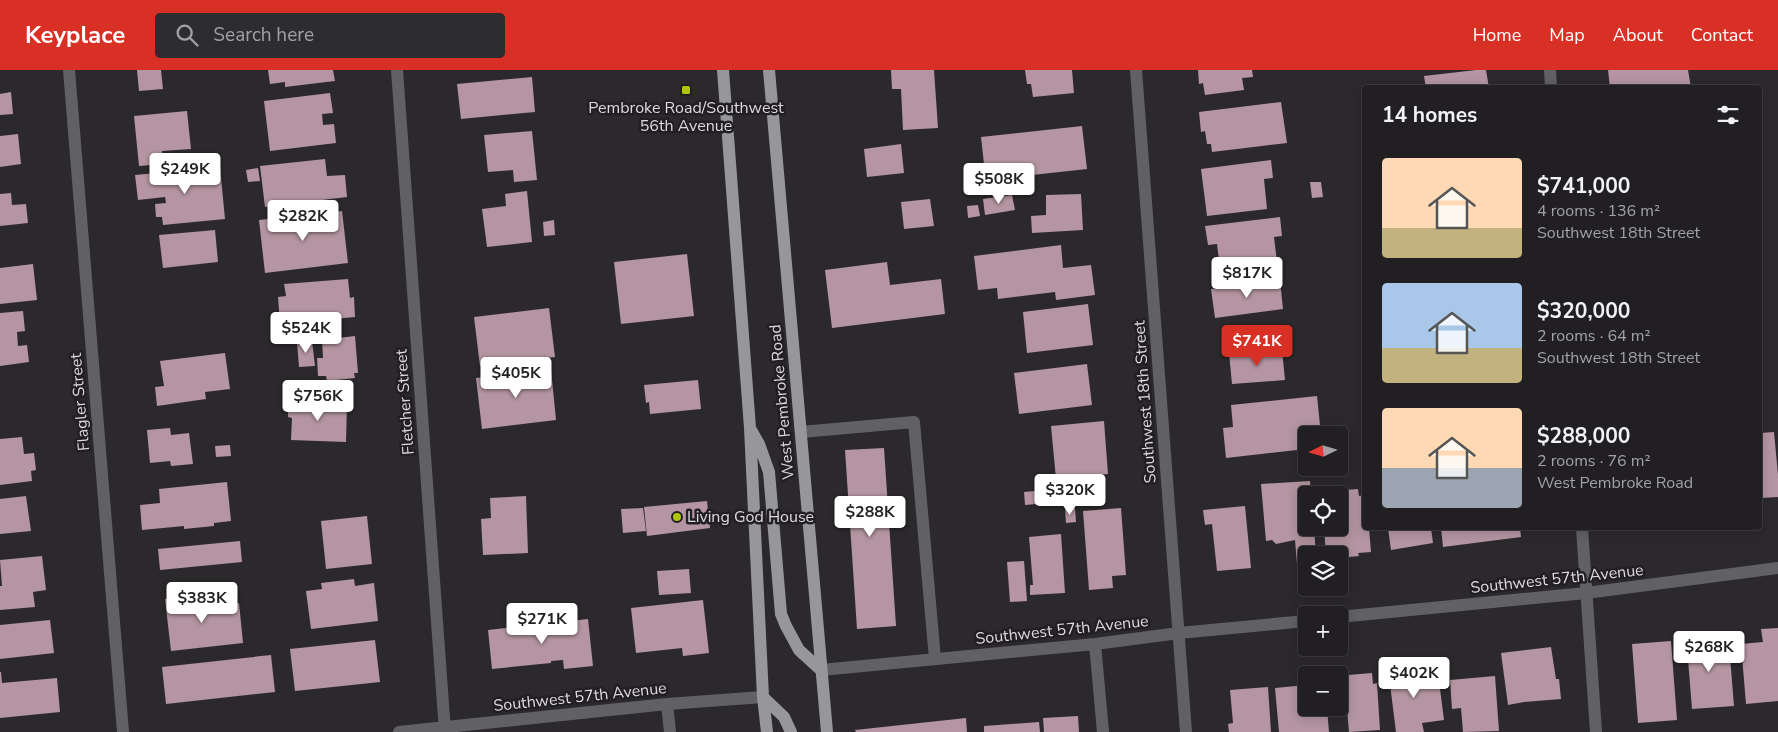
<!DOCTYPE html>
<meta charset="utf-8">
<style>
:root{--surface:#211f21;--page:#2d2c2e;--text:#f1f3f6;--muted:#a2a2a5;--line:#3e3d3f;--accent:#d93025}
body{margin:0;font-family:"Nunito Sans",sans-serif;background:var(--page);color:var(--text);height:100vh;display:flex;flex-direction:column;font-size:19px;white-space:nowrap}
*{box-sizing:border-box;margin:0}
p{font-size:16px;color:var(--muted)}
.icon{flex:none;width:28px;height:28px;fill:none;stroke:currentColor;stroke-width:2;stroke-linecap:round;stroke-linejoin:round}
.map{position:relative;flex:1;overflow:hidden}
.details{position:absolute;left:1362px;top:15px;width:400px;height:445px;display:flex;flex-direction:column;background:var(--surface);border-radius:5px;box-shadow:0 2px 12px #0003,0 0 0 1px var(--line)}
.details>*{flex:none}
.needle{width:32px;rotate:265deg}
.fabs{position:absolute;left:1298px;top:356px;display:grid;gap:10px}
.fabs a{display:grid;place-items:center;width:50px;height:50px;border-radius:5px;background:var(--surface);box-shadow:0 2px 12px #0003,0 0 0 1px var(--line);font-size:25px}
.price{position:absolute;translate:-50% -42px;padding:0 11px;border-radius:5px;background:#fff;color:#222;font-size:16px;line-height:32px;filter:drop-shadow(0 1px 2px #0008)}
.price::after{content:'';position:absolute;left:50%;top:30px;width:15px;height:11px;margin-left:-8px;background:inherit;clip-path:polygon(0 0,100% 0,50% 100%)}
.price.on{background:var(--accent);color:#fff}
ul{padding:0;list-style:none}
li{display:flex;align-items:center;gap:15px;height:125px;padding:0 20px}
li span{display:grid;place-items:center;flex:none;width:140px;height:100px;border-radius:5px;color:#555}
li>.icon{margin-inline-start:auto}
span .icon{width:60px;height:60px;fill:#fffc;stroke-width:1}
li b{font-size:21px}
h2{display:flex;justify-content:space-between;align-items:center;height:60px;padding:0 20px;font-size:21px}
header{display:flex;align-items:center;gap:30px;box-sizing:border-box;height:70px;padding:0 25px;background:var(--accent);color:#fff}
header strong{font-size:24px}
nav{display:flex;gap:28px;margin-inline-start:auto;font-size:18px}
.search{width:350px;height:45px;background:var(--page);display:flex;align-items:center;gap:12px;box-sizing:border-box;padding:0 18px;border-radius:5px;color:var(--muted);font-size:19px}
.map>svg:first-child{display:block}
.building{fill:#b495a1}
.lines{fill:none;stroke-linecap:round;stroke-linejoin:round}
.minor{stroke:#616163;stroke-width:12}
.major{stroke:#97979b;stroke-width:12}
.poi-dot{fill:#b0c503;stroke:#221f23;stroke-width:2}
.labels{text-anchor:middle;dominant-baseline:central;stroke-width:5;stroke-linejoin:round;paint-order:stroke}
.poi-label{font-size:16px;fill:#dcdadc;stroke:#221f23}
.street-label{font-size:16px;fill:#dcdadc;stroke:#221f23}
</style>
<header>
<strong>Keyplace</strong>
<div class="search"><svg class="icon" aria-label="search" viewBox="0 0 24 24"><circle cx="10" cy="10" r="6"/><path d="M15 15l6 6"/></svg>Search here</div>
<nav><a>Home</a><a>Map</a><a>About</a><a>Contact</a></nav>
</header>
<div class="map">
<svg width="1778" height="662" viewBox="0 0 1778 662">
<rect width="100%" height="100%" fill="#2c292c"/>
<path class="building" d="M 137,0 L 161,0 L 163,19 L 139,21 Z
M 268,0 L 333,0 L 335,11 L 285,17 L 285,12 L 270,14 Z
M 891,0 L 934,0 L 938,58 L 903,60 L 901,19 L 892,19 Z
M 1025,0 L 1072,0 L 1074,23 L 1033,27 L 1031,14 L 1027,14 Z
M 1198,0 L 1252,0 L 1253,7 L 1242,8 L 1244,20 L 1205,25 L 1203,13 L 1199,14 Z
M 1476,0 L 1486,0 L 1489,18 L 1426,18 L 1424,6 Z
M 1608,0 L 1688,0 L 1691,18 L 1610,18 Z
M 532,7 L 535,42 L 461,49 L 457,14 Z
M 11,22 L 13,44 L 0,45 L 0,24 Z
M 330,23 L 333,43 L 322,44 L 323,55 L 334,54 L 336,73 L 270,81 L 264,31 Z
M 1281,32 L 1287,73 L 1212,82 L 1211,74 L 1207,74 L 1205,61 L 1201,62 L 1199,42 Z
M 187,41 L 191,79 L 162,81 L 163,94 L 139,96 L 134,46 Z
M 1082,56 L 1087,99 L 996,109 L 994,93 L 984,94 L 981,67 Z
M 532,61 L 537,110 L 514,112 L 513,100 L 488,102 L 484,65 Z
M 18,64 L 21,94 L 0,97 L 0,66 Z
M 901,74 L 904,103 L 867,107 L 864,79 Z
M 325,89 L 327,106 L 345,105 L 347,127 L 265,137 L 260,96 Z
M 1271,90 L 1273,108 L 1264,109 L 1267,139 L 1207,146 L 1201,99 Z
M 220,97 L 225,149 L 163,155 L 162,147 L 156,147 L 155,134 L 166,133 L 165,127 L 138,130 L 135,105 Z
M 258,98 L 260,111 L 248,112 L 246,100 Z
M 1310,112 L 1321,112 L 1323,127 L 1312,128 Z
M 527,121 L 532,172 L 487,177 L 482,139 L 506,136 L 505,124 Z
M 11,123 L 12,135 L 26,134 L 28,153 L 0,156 L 0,124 Z
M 1081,124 L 1083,160 L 1032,163 L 1031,146 L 1046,145 L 1046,125 Z
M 1012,125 L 1015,140 L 985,145 L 983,129 Z
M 930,129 L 934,156 L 904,159 L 901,132 Z
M 978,135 L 980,146 L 968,148 L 967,136 Z
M 342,141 L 348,193 L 265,203 L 259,150 Z
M 1280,147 L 1282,166 L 1274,167 L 1278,200 L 1216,208 L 1214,190 L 1219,190 L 1217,174 L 1208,175 L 1205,156 Z
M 554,150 L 555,165 L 544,166 L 543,152 Z
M 215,160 L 218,192 L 163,198 L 159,165 Z
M 1061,175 L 1063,198 L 1091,195 L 1095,225 L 1056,230 L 1055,222 L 998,229 L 997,218 L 978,220 L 974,186 Z
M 687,184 L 694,246 L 621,254 L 614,192 Z
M 887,192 L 890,215 L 941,209 L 945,244 L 832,258 L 825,200 Z
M 33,194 L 37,230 L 0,234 L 0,198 Z
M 348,209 L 350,228 L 354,227 L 355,247 L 280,254 L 278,227 L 286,226 L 284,214 Z
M 1280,210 L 1283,239 L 1215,248 L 1211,219 Z
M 1088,234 L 1093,275 L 1027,283 L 1023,242 Z
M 549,238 L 555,287 L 480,296 L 474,247 Z
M 23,241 L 25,261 L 17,262 L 18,276 L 27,275 L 29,292 L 0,296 L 0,243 Z
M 355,266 L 358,303 L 354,303 L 355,308 L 327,311 L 326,306 L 318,306 L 317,288 L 323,288 L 322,270 Z
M 312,271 L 315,296 L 299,297 L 297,272 Z
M 1282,280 L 1285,310 L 1232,314 L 1229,283 Z
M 225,283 L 230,319 L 205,322 L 206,329 L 157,336 L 155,317 L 164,316 L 160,291 Z
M 1087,294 L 1092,335 L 1019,344 L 1014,303 Z
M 551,299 L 556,350 L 482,359 L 476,308 Z
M 698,310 L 701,339 L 650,344 L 649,332 L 646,333 L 644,315 Z
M 1317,326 L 1321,365 L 1306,365 L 1306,379 L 1226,388 L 1223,358 L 1233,357 L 1231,335 Z
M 288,332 L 347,335 L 346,372 L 291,370 L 292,348 L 288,347 Z
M 1104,351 L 1108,404 L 1056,409 L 1051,356 Z
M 170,358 L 171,365 L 189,363 L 193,394 L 171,396 L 170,391 L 150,393 L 147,360 Z
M 1774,362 L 1778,405 L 1778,427 L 1760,428 L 1760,363 Z
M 22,367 L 24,384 L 34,383 L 36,400 L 31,401 L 32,411 L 0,415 L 0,369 Z
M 230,375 L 231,386 L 216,387 L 215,376 Z
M 884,378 L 896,556 L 857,559 L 845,380 Z
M 1310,411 L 1311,425 L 1306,425 L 1306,458 L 1314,458 L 1316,485 L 1306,485 L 1306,493 L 1297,494 L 1295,470 L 1276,474 L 1272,470 L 1266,471 L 1261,414 Z
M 227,412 L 231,451 L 214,453 L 214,456 L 184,459 L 184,456 L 142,460 L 140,435 L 160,433 L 159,419 Z
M 1358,419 L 1359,426 L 1365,425 L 1365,458 L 1369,458 L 1371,482 L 1358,483 L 1359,486 L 1339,488 L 1339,485 L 1326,485 L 1324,458 L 1339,458 L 1339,425 L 1332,425 L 1332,421 Z
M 1035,421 L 1036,434 L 1025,435 L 1024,422 Z
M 26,426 L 31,461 L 0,464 L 0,429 Z
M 526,426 L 528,483 L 483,485 L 481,449 L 491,448 L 490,428 Z
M 707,431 L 710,458 L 647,466 L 644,437 Z
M 1245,436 L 1251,498 L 1217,501 L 1212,454 L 1205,455 L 1203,440 Z
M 643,438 L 646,461 L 623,463 L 621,439 Z
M 1075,438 L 1076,452 L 1066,453 L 1065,439 Z
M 1121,438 L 1126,505 L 1112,506 L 1113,518 L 1089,520 L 1083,441 Z
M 367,446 L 372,494 L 326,499 L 321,451 Z
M 1388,458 L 1431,458 L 1433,473 L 1391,480 Z
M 1441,458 L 1520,458 L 1521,467 L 1443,477 Z
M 1061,464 L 1065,523 L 1030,525 L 1030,515 L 1033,515 L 1029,467 Z
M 240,471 L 242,492 L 160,500 L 158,479 Z
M 42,486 L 46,520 L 33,522 L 35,537 L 0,540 L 0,516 L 2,516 L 0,490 Z
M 1024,491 L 1027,531 L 1010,532 L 1007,492 Z
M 689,499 L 691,523 L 659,525 L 657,501 Z
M 354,509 L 355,516 L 374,513 L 378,551 L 311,559 L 306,521 L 322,519 L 321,513 Z
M 196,526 L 197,538 L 239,533 L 243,573 L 171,581 L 165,529 Z
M 703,530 L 709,583 L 683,586 L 682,578 L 636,583 L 631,538 Z
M 588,549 L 593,596 L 564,599 L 563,590 L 551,591 L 551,593 L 492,599 L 488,560 Z
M 50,550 L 54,583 L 0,589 L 0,555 Z
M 1778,558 L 1778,631 L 1746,634 L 1741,574 L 1763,572 L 1761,559 Z
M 1708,562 L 1710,576 L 1729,574 L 1734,636 L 1692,639 L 1686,564 Z
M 375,570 L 380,612 L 295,621 L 290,579 Z
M 1671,571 L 1677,650 L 1638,653 L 1632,574 Z
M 1551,577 L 1556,609 L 1559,609 L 1561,629 L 1524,632 L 1508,635 L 1501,583 Z
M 271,585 L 275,622 L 166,634 L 162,597 Z
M 1421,594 L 1424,612 L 1439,611 L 1444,650 L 1422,653 L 1424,662 L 1396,662 L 1388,598 Z
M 0,602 L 1,602 L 2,613 L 57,608 L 60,642 L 0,648 Z
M 1372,603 L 1373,614 L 1377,613 L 1380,660 L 1349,662 L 1345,616 L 1349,615 L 1348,605 Z
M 1495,606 L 1499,661 L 1463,662 L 1461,638 L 1452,639 L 1450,610 Z
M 1306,615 L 1306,638 L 1327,638 L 1329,662 L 1279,662 L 1275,618 Z
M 1268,617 L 1271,662 L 1229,662 L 1228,654 L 1233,653 L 1230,620 Z
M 1078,646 L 1079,662 L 1044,662 L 1043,648 Z
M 966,648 L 967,662 L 856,662 L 855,660 Z
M 1039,652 L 1040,662 L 984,662 L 984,656 Z"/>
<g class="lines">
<path class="minor" d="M 69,0 L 123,662
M 397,0 L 445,662
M 1136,0 L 1186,662
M 1550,0 L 1551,18
M 801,362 L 914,352 L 935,589
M 1582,458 L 1596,662
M 1339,547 L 1586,523 L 1778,498
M 1095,574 L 1103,662
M 821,600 L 1095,574 L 1179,563 L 1306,551
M 667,634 L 670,662
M 399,662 L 667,634 L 763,627"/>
<path class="major" d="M 723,0 L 750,358 L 763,627 L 767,662
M 769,0 L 827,662
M 751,360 L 759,374 L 769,402 L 781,544 L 786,556 L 799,580 L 821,600
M 763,627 L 784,647 L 791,662"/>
</g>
<g class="poi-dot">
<rect x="681" y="15" width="10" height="10" rx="2.5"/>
<circle cx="677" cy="447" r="5"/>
</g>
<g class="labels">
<g class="poi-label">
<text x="686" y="38">Pembroke Road/Southwest<tspan x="686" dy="18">56th Avenue</tspan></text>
<text x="687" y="447" text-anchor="start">Living God House</text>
</g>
<g class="street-label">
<text transform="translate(80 332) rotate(-95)">Flagler Street</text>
<text transform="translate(405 332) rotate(-94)">Fletcher Street</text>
<text transform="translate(782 332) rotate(-95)">West Pembroke Road</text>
<text transform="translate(1145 332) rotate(-94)">Southwest 18th Street</text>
<text transform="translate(1557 509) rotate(-6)">Southwest 57th Avenue</text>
<text transform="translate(1062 560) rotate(-6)">Southwest 57th Avenue</text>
<text transform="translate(580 627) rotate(-6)">Southwest 57th Avenue</text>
</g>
</g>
</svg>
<div class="fabs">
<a><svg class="needle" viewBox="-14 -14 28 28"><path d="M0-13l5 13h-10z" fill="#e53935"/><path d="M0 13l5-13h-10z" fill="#a2a2a5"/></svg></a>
<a><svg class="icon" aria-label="locate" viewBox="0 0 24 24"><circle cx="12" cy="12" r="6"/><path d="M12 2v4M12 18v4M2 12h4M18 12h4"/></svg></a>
<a><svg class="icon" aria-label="layers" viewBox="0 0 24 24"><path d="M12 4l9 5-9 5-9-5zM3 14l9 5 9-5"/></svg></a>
<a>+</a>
<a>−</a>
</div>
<b class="price" style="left:185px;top:125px">$249K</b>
<b class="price" style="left:999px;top:135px">$508K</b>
<b class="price" style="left:303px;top:172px">$282K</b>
<b class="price" style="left:1247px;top:229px">$817K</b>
<b class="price" style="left:306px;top:284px">$524K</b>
<b class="price on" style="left:1257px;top:297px">$741K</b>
<b class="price" style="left:516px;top:329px">$405K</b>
<b class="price" style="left:318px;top:352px">$756K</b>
<b class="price" style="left:1070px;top:446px">$320K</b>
<b class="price" style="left:870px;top:468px">$288K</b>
<b class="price" style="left:202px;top:554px">$383K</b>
<b class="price" style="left:542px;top:575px">$271K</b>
<b class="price" style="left:1709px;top:603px">$268K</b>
<b class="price" style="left:1414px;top:629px">$402K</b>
<section class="details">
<h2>14 homes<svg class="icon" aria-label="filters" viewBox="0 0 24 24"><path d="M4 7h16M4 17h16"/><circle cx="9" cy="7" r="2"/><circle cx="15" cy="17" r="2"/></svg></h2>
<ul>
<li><span style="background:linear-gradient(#ffd9b3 70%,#c2b280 0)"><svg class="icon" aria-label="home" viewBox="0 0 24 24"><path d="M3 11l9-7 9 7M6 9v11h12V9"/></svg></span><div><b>$741,000</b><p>4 rooms · 136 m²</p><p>Southwest 18th Street</p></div></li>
<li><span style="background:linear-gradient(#a9c7e8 65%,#c2b280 0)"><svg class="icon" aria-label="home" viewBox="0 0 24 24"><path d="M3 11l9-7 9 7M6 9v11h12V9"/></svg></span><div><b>$320,000</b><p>2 rooms · 64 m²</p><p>Southwest 18th Street</p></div></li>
<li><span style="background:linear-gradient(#ffd9b3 60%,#9aa5b1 0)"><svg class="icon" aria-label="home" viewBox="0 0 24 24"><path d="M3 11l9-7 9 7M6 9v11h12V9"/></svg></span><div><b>$288,000</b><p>2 rooms · 76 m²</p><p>West Pembroke Road</p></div></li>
</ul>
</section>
</div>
